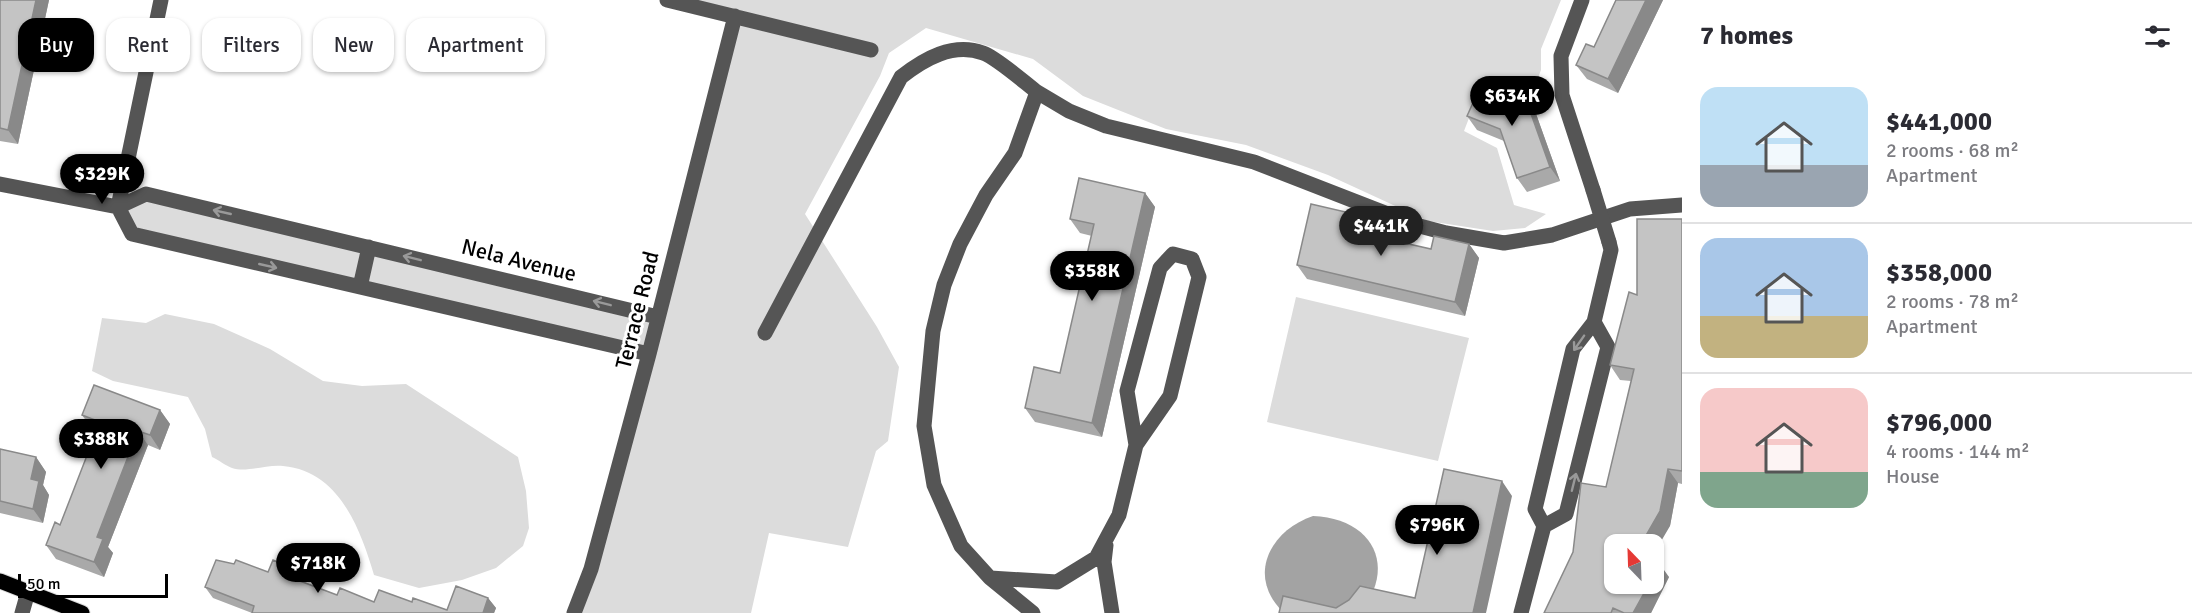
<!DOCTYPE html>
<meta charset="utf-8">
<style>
:root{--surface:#fff;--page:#f2f2f3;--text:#2b2b33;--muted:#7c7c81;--line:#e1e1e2;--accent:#000}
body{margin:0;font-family:Signika,sans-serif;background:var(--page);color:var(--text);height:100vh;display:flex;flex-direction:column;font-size:22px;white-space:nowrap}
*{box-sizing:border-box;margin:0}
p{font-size:20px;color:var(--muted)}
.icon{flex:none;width:33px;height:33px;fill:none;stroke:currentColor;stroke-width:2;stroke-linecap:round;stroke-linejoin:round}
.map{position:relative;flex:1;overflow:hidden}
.sheet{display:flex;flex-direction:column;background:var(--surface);width:510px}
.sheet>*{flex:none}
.hud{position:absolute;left:18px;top:18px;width:570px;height:54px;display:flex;gap:12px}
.needle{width:39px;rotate:337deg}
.controls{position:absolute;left:1604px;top:534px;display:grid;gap:12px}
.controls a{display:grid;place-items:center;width:60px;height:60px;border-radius:12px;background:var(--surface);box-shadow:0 2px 4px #0004;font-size:30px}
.scale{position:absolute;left:18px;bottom:15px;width:150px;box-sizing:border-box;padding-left:6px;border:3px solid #000;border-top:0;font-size:16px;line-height:21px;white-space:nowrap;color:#000;-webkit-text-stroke:4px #fff;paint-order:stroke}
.price{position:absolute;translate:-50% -51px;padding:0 14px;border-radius:21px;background:var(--accent);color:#fff;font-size:20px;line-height:39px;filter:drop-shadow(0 2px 3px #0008)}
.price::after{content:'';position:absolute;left:50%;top:36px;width:18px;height:14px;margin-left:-9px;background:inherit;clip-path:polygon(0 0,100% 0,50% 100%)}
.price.on{background:#222;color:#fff}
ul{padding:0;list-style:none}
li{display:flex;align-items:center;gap:18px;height:150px;padding:0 18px}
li+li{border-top:2px solid var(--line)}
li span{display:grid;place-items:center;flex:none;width:168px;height:120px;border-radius:18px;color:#555}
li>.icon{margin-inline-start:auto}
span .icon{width:72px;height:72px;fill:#fffc;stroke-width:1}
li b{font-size:26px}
h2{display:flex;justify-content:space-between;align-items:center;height:72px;padding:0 18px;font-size:26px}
.tag{padding:0 21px;border-radius:18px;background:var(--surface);box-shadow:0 2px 4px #0004;font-size:21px;line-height:54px}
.tag.on{background:var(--accent);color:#fff}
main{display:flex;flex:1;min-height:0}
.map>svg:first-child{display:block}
.green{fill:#dcdcdc}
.water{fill:#a3a3a3}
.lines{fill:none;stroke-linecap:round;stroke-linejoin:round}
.major-casing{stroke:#dbdbdb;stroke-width:17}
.minor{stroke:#555;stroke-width:15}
.major{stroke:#000;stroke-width:15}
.minor-bridge{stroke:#555;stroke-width:15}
.wall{fill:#a9a9a9}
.shaded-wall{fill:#898989}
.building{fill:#c4c4c4;stroke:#898989;stroke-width:1.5}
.oneway{stroke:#999}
.labels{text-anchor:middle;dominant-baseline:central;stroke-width:6;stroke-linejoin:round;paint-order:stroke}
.street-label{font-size:22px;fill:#000;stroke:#fff}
</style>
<main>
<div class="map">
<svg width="1682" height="613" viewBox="0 0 1682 613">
<rect width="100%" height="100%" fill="#fff"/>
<path class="green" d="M 699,0 L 1561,0 L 1541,49 L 1541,70 L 1534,88 L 1483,82 L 1464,131 L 1497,148 L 1514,205 L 1546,214 L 1525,228 L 1493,231 L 1428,221 L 1328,175 L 1246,145 L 1166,129 L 1083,96 L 1033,59 L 926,28 L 889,53 L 880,76 L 805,214 L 877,327 L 899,367 L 888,441 L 876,451 L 848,547 L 769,533 L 751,613 L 574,613 L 649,355 L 132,234 L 118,207 L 146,194 L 658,317 L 734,17 L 698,8 Z
M 1296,297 L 1469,338 L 1438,461 L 1267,422 Z
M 165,314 L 214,324 L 270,349 L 323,381 L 362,386 L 406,384 L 518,457 L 526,491 L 529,528 L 523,546 L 496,568 L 462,580 L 419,588 L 374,575 C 360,528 339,471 283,466 C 267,464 247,473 232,468 C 226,466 219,460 212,457 L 205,429 L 188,397 L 113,381 L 92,371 L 102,318 L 146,323 Z"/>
<path class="water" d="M 1313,516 C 1372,518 1398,566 1360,613 L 1284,613 C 1246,577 1269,531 1313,516 Z"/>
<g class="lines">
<g class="major-casing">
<path id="major" d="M 0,581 L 82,613"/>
</g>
<path class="minor" d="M 667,0 L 871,50
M 1582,0 L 1561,56 L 1562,95 L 1593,190
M 1037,92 L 1069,111 L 1106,126 L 1254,162 L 1416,225 L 1446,233 L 1504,243 L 1552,235 L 1630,209 L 1682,205
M 0,184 L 118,207 L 161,0
M 360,287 L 369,247
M 1594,322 L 1611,250 L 1609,242
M 765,333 L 901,77 C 924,59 953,42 983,53 C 997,58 1024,82 1037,92 L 1015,153 L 986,195 L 960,244 L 944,285 L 933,331 L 924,426 L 934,485 L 961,546 L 990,578 L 1057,582 L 1096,558 L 1119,515 L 1136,445 L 1170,396 L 1199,277 L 1192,259 L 1173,254 L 1160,268 L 1127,391 L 1136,445
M 649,354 L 132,234 L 118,207 L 146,194 L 658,317
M 1106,545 L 1104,562 L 1112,613
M 990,578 L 1033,613
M 22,613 L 28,592
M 574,613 L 591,569 L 649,354 L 735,16
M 1521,613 L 1544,526 L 1535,509 L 1573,349 L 1594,322 L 1608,347 L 1566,514 L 1544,526"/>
<use href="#major" class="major"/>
<path class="minor-bridge" d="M 1593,190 L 1609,242"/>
</g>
<path class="wall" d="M 0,0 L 49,0 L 18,144 L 0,141 Z
M 1616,0 L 1663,0 L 1618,93 L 1587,79 L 1576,65 L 1594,47 Z
M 1525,97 L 1535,111 L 1560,181 L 1527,192 L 1517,178 L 1504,141 L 1477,130 L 1467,116 Z
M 1145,193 L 1155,207 L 1102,437 L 1035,422 L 1025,408 L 1060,373 L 1092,236 L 1080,233 L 1070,219 Z
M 1350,213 L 1360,228 L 1359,233 L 1431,249 L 1469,244 L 1479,258 L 1465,316 L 1307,279 L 1297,265 Z
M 1682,219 L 1682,484 L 1678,483 L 1670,526 L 1614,544 L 1669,577 L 1651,613 L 1544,613 L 1606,487 L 1631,381 L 1620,380 L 1610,365 L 1637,295 Z
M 160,410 L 170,424 L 160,450 L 148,445 L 108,547 L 113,553 L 104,577 L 56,559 L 46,545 L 60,525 L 97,431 L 92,429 L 82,415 Z
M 0,449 L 36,457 L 46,472 L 43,485 L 49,495 L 43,523 L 0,513 Z
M 234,564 L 268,572 L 295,569 L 302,580 L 302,581 L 337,595 L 374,602 L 412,602 L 447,610 L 488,598 L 496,608 L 494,613 L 252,613 L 213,598 L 205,587 Z"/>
<path class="shaded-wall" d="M 36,0 L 49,0 L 18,144 L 8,130 Z
M 1646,0 L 1663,0 L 1618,93 L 1608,79 Z
M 1525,97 L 1535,111 L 1560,181 L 1550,167 Z
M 1145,193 L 1155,207 L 1102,437 L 1092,423 Z
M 1350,213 L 1360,228 L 1357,244 L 1347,230 Z
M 1469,244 L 1479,258 L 1465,316 L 1455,302 Z
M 160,410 L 170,424 L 160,450 L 150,435 Z
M 138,431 L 148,445 L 108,547 L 113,553 L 104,577 L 94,562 L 97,537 Z
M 36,457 L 46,472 L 43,485 L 49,495 L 43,523 L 33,509 L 31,479 Z
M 1668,469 L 1678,483 L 1670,526 L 1653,555 L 1653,544 L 1641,544 Z
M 1502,481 L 1512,496 L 1486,613 L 1473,613 Z
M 1659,563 L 1669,577 L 1651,613 L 1633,613 L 1649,584 L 1653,584 L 1653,575 Z
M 295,569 L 302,580 L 299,588 L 292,578 Z
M 488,598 L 496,608 L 494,613 L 483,613 Z"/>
<path class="building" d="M 0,0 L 36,0 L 8,130 L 0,128 Z
M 1616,0 L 1646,0 L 1608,79 L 1576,65 L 1586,44 L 1594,47 Z
M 1482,83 L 1525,97 L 1550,167 L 1517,178 L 1500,129 L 1467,116 Z
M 1079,178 L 1145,193 L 1092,423 L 1025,408 L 1034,367 L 1060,373 L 1094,224 L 1070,219 Z
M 1311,204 L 1350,213 L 1347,230 L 1431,249 L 1434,236 L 1469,244 L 1455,302 L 1297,265 Z
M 1637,219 L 1682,219 L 1682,471 L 1668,469 L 1660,511 L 1641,544 L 1614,544 L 1614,584 L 1649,584 L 1633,613 L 1624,613 L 1613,608 L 1611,613 L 1544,613 L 1573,552 L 1581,483 L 1606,487 L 1634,369 L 1610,365 L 1629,292 L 1637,295 Z
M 94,385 L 160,410 L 150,435 L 138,431 L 97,537 L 103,539 L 94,562 L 46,545 L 55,522 L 60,525 L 100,422 L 82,415 Z
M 0,449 L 36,457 L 31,479 L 39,481 L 33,509 L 0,501 Z
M 1444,469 L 1502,481 L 1473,613 L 1279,613 L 1283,596 L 1336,608 L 1349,600 L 1360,586 L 1415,598 Z
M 216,560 L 234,564 L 236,560 L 268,572 L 273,560 L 295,569 L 292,578 L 337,595 L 340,588 L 374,602 L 379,590 L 412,602 L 413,598 L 447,610 L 456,586 L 488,598 L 483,613 L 252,613 L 254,606 L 205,587 Z
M 1653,560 L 1659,563 L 1653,575 Z"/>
<defs><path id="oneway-shaft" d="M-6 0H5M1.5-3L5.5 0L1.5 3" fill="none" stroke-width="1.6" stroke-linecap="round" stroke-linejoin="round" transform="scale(1.5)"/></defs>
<g class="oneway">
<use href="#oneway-shaft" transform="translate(222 212) rotate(-167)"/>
<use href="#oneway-shaft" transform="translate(412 258) rotate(-166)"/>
<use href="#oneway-shaft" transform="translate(268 266) rotate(13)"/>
<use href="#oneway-shaft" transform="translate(602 303) rotate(-166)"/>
<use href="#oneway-shaft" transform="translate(1579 343) rotate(125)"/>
<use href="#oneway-shaft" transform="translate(1574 482) rotate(-76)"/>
</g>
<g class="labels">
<g class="street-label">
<text transform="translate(519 260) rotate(14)">Nela Avenue</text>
<text transform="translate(637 310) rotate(-76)">Terrace Road</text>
</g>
</g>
</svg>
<div class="controls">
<a><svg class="needle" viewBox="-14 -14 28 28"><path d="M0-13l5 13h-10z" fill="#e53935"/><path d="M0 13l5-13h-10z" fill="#7c7c81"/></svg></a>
</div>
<div class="scale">50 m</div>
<b class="price" style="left:1512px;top:127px">$634K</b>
<b class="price" style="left:102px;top:205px">$329K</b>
<b class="price on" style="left:1381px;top:257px">$441K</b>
<b class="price" style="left:1092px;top:302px">$358K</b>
<b class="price" style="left:101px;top:470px">$388K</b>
<b class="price" style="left:1437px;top:556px">$796K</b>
<b class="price" style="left:318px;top:594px">$718K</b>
<div class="hud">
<a class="tag on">Buy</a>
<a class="tag">Rent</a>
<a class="tag">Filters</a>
<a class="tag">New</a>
<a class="tag">Apartment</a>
</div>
</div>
<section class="sheet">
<h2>7 homes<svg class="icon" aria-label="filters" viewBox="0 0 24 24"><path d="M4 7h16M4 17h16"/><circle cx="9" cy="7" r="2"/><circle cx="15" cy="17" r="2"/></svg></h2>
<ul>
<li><span style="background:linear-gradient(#bfe0f5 65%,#9aa5b1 0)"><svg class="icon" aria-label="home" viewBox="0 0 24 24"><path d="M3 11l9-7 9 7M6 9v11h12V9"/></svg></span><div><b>$441,000</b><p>2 rooms · 68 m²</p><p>Apartment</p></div></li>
<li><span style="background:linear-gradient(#a9c7e8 65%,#c2b280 0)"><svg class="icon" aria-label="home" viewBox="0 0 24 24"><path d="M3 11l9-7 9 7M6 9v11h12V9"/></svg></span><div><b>$358,000</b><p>2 rooms · 78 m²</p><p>Apartment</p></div></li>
<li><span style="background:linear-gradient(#f6c9c9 70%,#7fa58c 0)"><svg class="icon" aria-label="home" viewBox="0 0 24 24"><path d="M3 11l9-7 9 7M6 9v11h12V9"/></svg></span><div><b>$796,000</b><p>4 rooms · 144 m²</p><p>House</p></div></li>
</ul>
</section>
</main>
